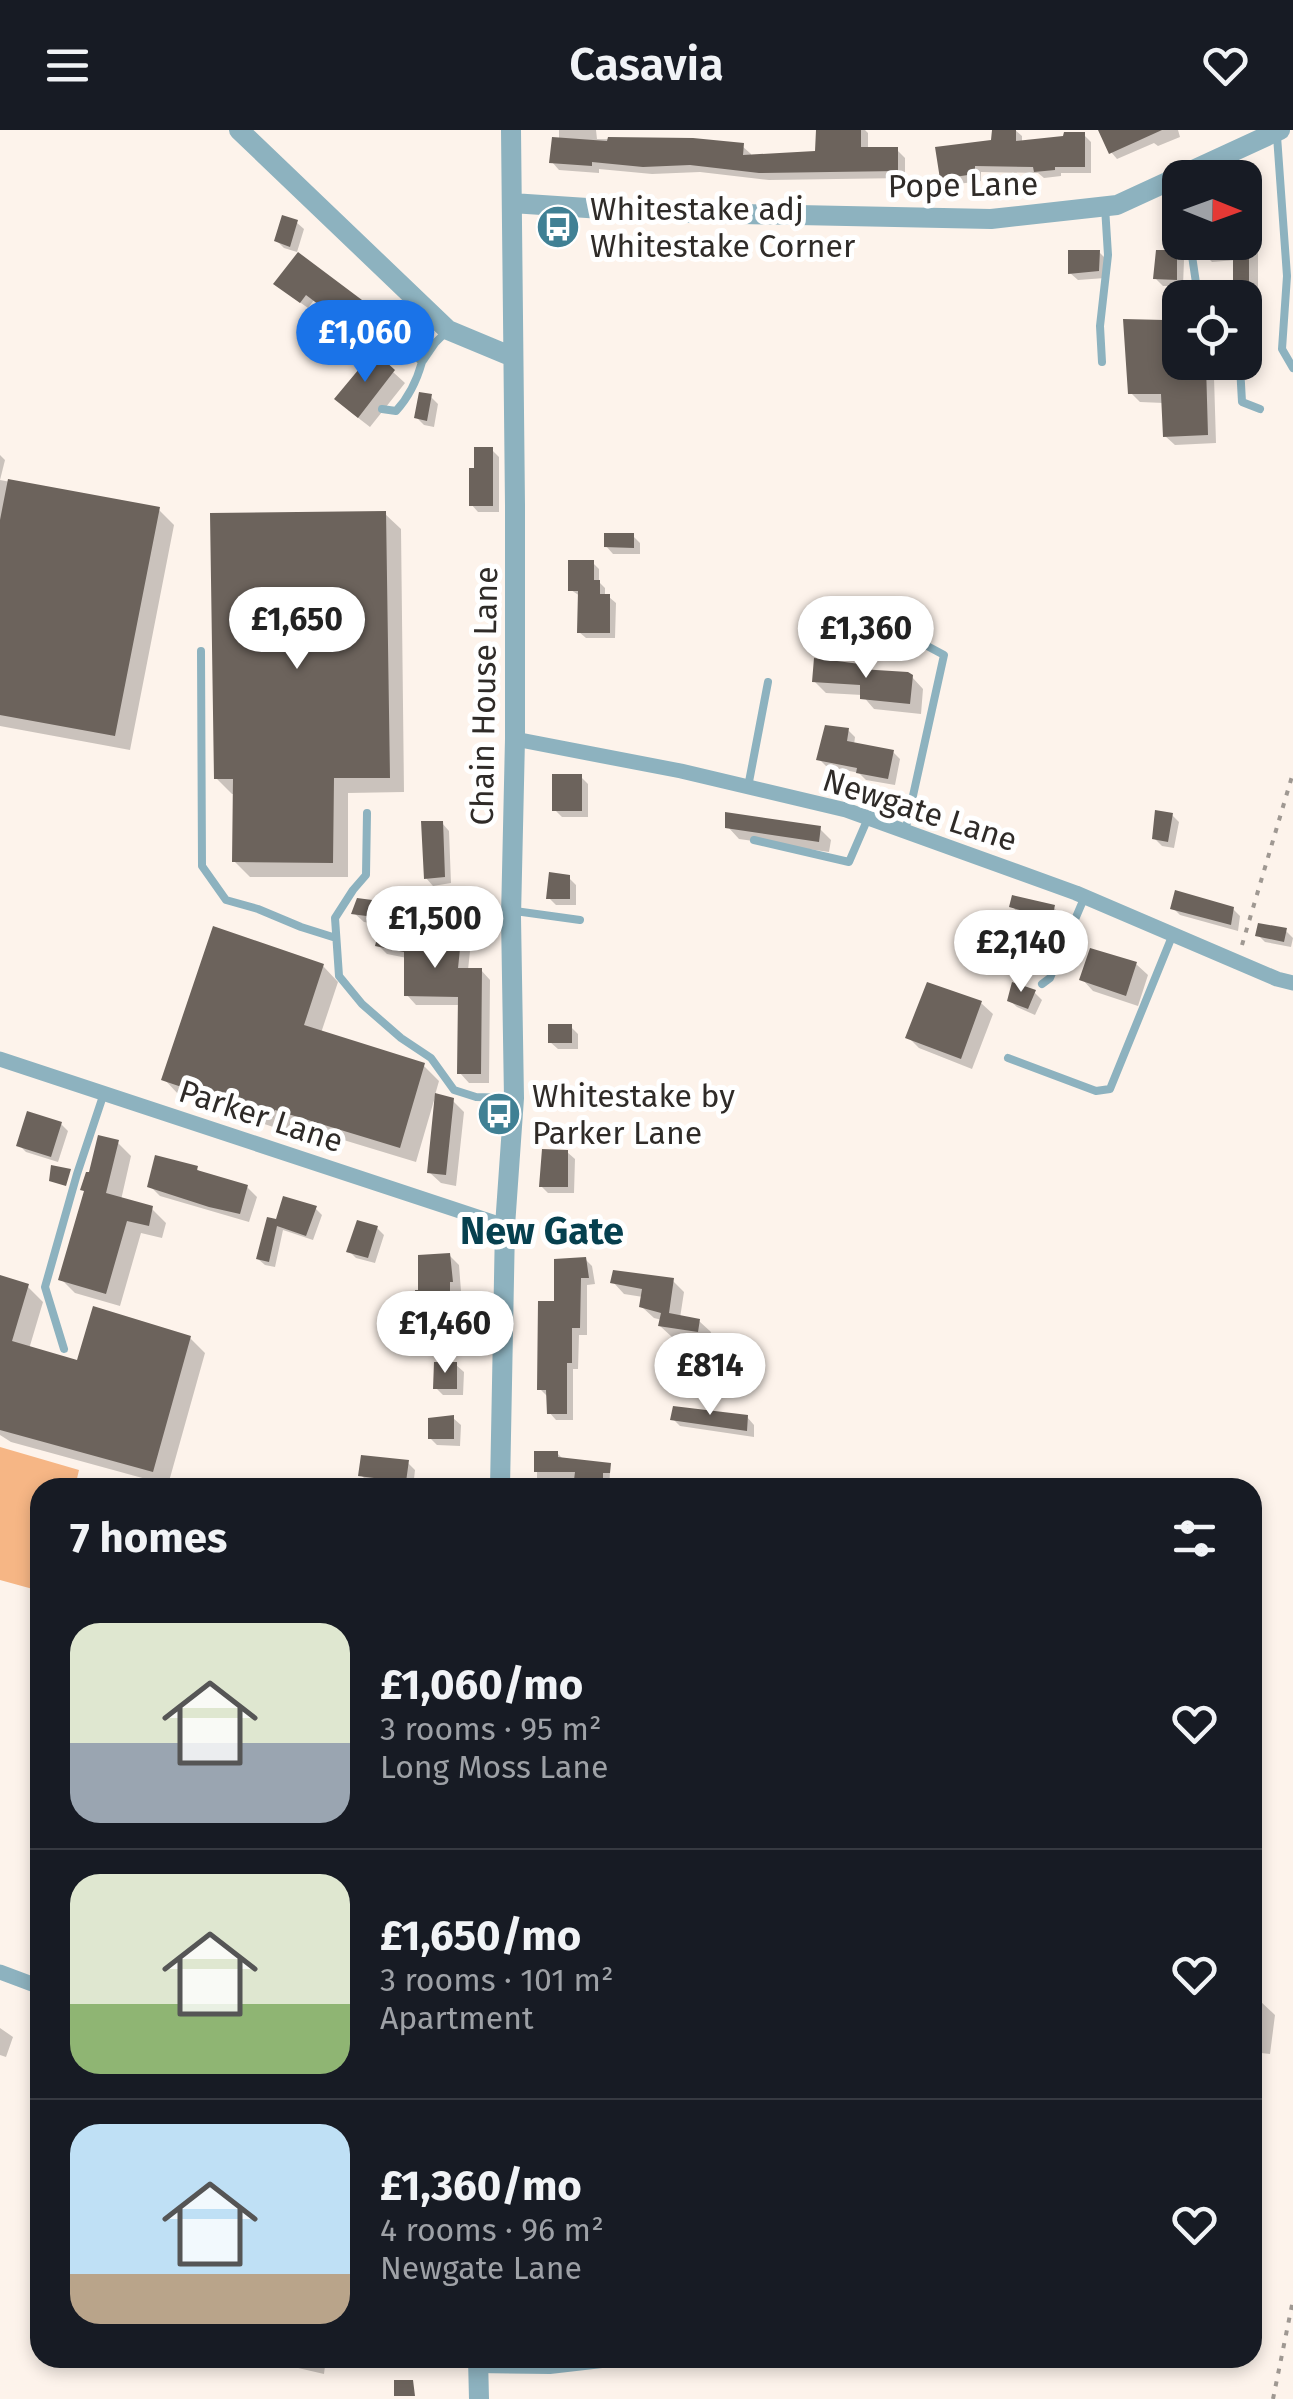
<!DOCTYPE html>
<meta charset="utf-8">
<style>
:root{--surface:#171b24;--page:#20242c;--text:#f1f3f6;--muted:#9ea1a6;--line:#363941;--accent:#1a73e8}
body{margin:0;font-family:"Fira Sans",sans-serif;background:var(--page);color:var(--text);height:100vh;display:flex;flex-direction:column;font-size:38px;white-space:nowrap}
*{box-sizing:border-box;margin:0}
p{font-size:32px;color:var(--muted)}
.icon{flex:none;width:55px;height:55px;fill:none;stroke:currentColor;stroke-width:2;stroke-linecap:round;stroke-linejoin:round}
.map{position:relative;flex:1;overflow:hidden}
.panel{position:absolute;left:30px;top:1348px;width:1232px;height:890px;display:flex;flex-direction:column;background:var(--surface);border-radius:30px;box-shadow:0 5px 15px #0003}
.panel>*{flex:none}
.needle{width:65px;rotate:91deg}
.controls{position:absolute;left:1162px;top:30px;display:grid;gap:20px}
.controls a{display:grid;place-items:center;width:100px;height:100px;border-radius:20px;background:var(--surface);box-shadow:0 5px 15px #0003;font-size:50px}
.price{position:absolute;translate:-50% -85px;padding:0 22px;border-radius:35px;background:#fff;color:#222;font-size:32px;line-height:65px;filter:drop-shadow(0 2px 5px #0008)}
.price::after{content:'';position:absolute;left:50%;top:60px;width:30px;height:22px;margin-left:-15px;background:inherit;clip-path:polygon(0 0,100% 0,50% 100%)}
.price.current{background:var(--accent);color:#fff}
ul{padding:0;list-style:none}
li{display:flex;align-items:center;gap:30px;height:250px;padding:0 40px}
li+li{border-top:2px solid var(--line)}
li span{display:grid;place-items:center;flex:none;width:280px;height:200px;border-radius:30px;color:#555}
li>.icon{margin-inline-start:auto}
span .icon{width:120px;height:120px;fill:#fffc;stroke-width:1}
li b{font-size:42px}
h2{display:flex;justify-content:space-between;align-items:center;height:120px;padding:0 40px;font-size:42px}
header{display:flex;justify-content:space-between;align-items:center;height:130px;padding:0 40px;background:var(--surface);font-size:45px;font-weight:600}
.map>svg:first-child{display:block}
.forest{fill:#f6b685}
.shadow{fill:#0003}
.building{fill:#6c635c}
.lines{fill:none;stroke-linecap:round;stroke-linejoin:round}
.path{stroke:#9f9892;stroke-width:4;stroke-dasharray:5 8;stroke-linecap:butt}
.service{stroke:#8db2bf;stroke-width:8}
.minor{stroke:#8db2bf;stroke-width:15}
.tertiary{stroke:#8db2bf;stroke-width:20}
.labels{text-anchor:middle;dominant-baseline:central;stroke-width:10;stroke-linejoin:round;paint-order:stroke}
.street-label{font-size:32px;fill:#2f2b28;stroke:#fff}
.poi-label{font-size:32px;fill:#2f2b28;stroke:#fff;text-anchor:start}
.quarter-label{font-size:38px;font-weight:bold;fill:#06404f;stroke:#fff}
</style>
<header><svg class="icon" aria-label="menu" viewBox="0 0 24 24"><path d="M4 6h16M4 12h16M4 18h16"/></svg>Casavia<svg class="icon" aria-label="heart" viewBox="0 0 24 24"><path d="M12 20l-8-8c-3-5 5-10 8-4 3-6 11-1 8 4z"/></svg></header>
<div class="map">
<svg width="1293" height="2269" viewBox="0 0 1293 2269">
<rect width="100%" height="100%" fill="#fdf3eb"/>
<path class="forest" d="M 0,1317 L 79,1340 L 75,1357 L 40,1358 L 40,1461 L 0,1450 Z"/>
<path class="shadow" d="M 559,0 L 596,0 L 597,9 L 693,10 L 742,16 L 751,24 L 751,27 L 818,23 L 818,0 L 865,0 L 868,3 L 868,19 L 897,20 L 905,28 L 905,48 L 769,50 L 700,42 L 652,44 L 599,39 L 599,43 L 559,40 L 552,32 L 559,10 Z
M 1007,0 L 1015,0 L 1022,6 L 1022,13 L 1084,5 L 1091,12 L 1091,43 L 1061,43 L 1061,46 L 1044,48 L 1038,43 L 981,42 L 981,51 L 950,55 L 943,48 L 994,12 Z
M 1101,0 L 1178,0 L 1180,7 L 1158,16 L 1154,13 L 1117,29 L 1111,22 Z
M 1248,91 L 1258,101 L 1258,172 L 1246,172 L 1245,168 L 1241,168 L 1236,162 L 1236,130 L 1212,132 L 1202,122 L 1201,112 L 1245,112 L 1245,92 Z
M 296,92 L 304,99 L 297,122 L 284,118 L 277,111 Z
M 1099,122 L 1106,129 L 1105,148 L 1078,150 L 1070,143 Z
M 1176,123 L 1184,130 L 1183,156 L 1163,156 L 1156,149 Z
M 298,126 L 372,182 L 356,202 L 314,170 L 308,178 L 284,161 Z
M 1166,165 L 1187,166 L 1189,168 L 1180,168 L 1180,232 L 1196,232 L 1196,238 L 1205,238 L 1214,247 L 1216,313 L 1175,315 L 1165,306 L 1164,273 L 1140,272 L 1131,263 L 1166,192 Z
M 393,242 L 405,253 L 370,297 L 348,280 Z
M 431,267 L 438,274 L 434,297 L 424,295 L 416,287 Z
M 492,320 L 499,327 L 499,382 L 478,382 L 471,374 Z
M 0,325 L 5,330 L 0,350 L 158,379 L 174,395 L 130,620 L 0,596 Z
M 385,384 L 401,399 L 404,662 L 348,663 L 348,747 L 250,747 L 234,731 L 235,664 L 232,664 L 216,648 Z
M 633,406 L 640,413 L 640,424 L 613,424 L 606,416 Z
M 593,433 L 599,439 L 599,452 L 605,458 L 605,467 L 609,467 L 616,473 L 615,508 L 586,508 L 579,502 L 580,466 L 571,460 Z
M 858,536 L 864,541 L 912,547 L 923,559 L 921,584 L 874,579 L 862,565 L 826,563 L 814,551 Z
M 848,600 L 855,607 L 854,615 L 893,622 L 900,629 L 895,655 L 866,650 L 859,643 L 826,636 L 819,629 Z
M 580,646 L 588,654 L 588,687 L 562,687 L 555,680 Z
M 1172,685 L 1179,692 L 1174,718 L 1162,716 L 1154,708 Z
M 442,693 L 449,701 L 451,753 L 433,756 L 426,748 Z
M 728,697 L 820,699 L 831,710 L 829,722 L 739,709 Z
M 569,748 L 576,755 L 576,775 L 556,775 L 549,768 Z
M 1012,776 L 1054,778 L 1061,785 L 1059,794 L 1019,784 Z
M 1173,778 L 1233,779 L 1240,786 L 1238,801 L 1180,785 Z
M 354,783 L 411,784 L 421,793 L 420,798 L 422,801 L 417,816 L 462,792 L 472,802 L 468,840 L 481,840 L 490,850 L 489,953 L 469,953 L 460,943 L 460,875 L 416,875 L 407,865 L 407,828 L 387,824 L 378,815 L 383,795 L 364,792 Z
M 1286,801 L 1293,808 L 1291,817 L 1265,812 L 1258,805 Z
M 1136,834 L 1148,845 L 1138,876 L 1093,861 L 1082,849 Z
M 323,836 L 338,852 L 321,903 L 424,936 L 439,951 L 435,965 L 452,970 L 464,982 L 456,1056 L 441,1053 L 429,1042 L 435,967 L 416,1032 L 291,994 L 288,1002 L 179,965 L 164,949 Z
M 1035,863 L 1042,870 L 1035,885 L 1017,877 L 1009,870 Z
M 981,873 L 993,884 L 972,939 L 919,918 L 908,907 Z
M 571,897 L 578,904 L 578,919 L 558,919 L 550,912 Z
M 61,994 L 68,1001 L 58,1032 L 26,1022 L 19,1015 Z
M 117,1012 L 131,1026 L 121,1070 L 152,1079 L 166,1093 L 162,1108 L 141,1103 L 120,1176 L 75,1163 L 61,1149 Z
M 567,1022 L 575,1029 L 574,1063 L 548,1063 L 541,1056 Z
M 196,1038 L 203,1045 L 247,1057 L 257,1067 L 249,1092 L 160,1066 L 150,1056 Z
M 285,1069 L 316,1079 L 322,1085 L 313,1110 L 283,1100 L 275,1137 L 265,1135 L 258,1129 L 278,1092 Z
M 377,1098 L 384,1105 L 375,1133 L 356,1128 L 349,1121 Z
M 449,1125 L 459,1135 L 461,1161 L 459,1161 L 458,1212 L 430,1214 L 420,1204 Z
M 585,1129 L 592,1136 L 595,1154 L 587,1155 L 587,1205 L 579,1205 L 578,1239 L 573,1239 L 573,1290 L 556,1290 L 549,1282 L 548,1267 L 540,1259 L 556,1173 Z
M 0,1148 L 28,1157 L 43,1172 L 29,1219 L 78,1233 L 190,1208 L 205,1223 L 168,1355 L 11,1312 L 0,1305 Z
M 673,1151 L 684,1162 L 680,1188 L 699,1191 L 711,1202 L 709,1212 L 672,1207 L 660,1196 L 662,1190 L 654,1188 L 642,1177 L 643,1167 L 624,1164 L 613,1152 Z
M 456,1235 L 464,1242 L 463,1265 L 443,1265 L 436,1258 Z
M 747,1287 L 754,1295 L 754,1307 L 680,1296 L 673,1289 Z
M 453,1288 L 461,1295 L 460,1316 L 437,1315 L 430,1308 Z
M 537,1323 L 557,1323 L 564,1330 L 610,1342 L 609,1358 L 571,1355 L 570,1358 L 537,1358 Z
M 408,1333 L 415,1340 L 413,1358 L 368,1352 L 361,1345 Z
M 1252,1869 L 1259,1870 L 1275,1885 L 1270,1924 L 1252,1922 Z
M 0,1898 L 13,1907 L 6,1927 L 0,1925 Z
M 275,2228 L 326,2228 L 324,2244 L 281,2234 Z
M 530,2228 L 548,2228 L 547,2236 L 537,2236 Z"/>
<path class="building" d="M 816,0 L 861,0 L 861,17 L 898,17 L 898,41 L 759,43 L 690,35 L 643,37 L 592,32 L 592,36 L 549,33 L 552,7 L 607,11 L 608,7 L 693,8 L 744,13 L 743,25 L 815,21 Z
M 992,0 L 1016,0 L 1016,11 L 1063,6 L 1064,2 L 1085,2 L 1085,37 L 1055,37 L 1055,40 L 1034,42 L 1033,37 L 975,36 L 975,44 L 940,49 L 935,17 L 991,10 Z
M 1098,0 L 1162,0 L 1109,24 Z
M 282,85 L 298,90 L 290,117 L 274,111 Z
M 1233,112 L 1249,112 L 1249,163 L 1233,163 Z
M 1068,120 L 1100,120 L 1099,141 L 1068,144 Z
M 1156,120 L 1177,120 L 1177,150 L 1153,149 Z
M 298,122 L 366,173 L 348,197 L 306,165 L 300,173 L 273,154 Z
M 1164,163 L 1180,163 L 1180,235 L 1206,235 L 1208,305 L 1163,307 L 1161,264 L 1128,264 L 1123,189 L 1164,190 Z
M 374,221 L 395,240 L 358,288 L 334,269 Z
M 419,262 L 432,264 L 427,291 L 414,288 Z
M 474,317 L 493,317 L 493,376 L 469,376 L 469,338 L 474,338 Z
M 8,349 L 160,377 L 115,606 L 0,585 L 0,390 Z
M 386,381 L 390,648 L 334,648 L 333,733 L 232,732 L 233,649 L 214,649 L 210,383 Z
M 604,403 L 634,403 L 634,418 L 604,417 Z
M 568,430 L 594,430 L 594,450 L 600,450 L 600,464 L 610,464 L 610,503 L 577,503 L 578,461 L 568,461 Z
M 814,528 L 860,534 L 860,539 L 908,542 L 913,545 L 910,574 L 860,569 L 860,555 L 812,552 Z
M 825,595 L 849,598 L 847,611 L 894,620 L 888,649 L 856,643 L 857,638 L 816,630 Z
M 552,644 L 582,644 L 582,681 L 552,681 Z
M 1155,680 L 1173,683 L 1168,712 L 1152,709 Z
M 725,682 L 821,696 L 819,712 L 725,698 Z
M 421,691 L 443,691 L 445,747 L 424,749 Z
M 549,742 L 570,745 L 570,769 L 546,769 Z
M 1175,760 L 1234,777 L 1231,795 L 1170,779 Z
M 1012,765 L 1055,775 L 1052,789 L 1009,777 Z
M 357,768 L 380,771 L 413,781 L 411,789 L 414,789 L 409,804 L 414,811 L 421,809 L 431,789 L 463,790 L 458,838 L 482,838 L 481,944 L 457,944 L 458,867 L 404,866 L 404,822 L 375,816 L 382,788 L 351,784 Z
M 1258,793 L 1287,798 L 1284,812 L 1255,806 Z
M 213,796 L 324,834 L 304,895 L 425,933 L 400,1018 L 275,980 L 273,988 L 161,950 Z
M 1090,818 L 1137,832 L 1126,866 L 1079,850 Z
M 927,852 L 982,871 L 961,929 L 905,908 Z
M 1012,852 L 1036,860 L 1028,879 L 1007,871 Z
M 548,894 L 572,894 L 572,913 L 548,913 Z
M 435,963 L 454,968 L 446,1045 L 427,1043 Z
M 27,981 L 62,992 L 51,1027 L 16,1016 Z
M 98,1005 L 119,1010 L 106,1063 L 153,1076 L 149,1096 L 127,1091 L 106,1164 L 58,1150 L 84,1061 L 80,1060 L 86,1042 L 89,1042 Z
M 542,1019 L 568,1020 L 568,1057 L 539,1057 Z
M 155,1025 L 198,1036 L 197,1040 L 248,1055 L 240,1084 L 209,1077 L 147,1057 Z
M 51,1035 L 71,1039 L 66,1056 L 49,1051 Z
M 283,1066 L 317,1076 L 306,1106 L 277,1096 L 269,1132 L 256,1129 L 267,1087 L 276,1089 Z
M 357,1090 L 378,1096 L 368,1128 L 346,1122 Z
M 450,1123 L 453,1152 L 450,1152 L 450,1203 L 418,1205 L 415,1160 L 418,1160 L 418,1125 Z
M 586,1127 L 589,1148 L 581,1148 L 580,1198 L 572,1198 L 572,1233 L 567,1233 L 567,1284 L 547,1284 L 546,1260 L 537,1260 L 538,1171 L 554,1171 L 554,1129 Z
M 613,1140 L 674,1148 L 669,1183 L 700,1189 L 698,1202 L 658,1196 L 661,1183 L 639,1177 L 642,1159 L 610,1153 Z
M 0,1145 L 29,1154 L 12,1211 L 77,1230 L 93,1176 L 191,1206 L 153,1342 L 0,1300 Z
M 434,1232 L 457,1232 L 457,1259 L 433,1259 Z
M 673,1276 L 748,1285 L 747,1301 L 670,1290 Z
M 454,1285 L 454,1309 L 428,1309 L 428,1288 Z
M 534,1321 L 558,1321 L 558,1327 L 611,1333 L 610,1343 L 603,1343 L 603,1353 L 574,1350 L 575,1342 L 534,1342 Z
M 361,1325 L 409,1330 L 406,1352 L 358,1346 Z
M 394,2250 L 413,2250 L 415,2266 L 394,2266 Z"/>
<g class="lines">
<path class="path" d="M 1242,815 L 1293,643
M 1273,2269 L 1293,2170"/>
<path class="service" d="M 1277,6 L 1287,146 L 1282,219 L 1293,238
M 1190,112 L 1196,153 L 1200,168
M 388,199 L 422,232 L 435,213 L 445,203
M 1102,232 L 1100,196 L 1108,125 L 1105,77
M 1237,232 L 1240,236 L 1242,272 L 1260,279
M 382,279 L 396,281 C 409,267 417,250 422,232
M 901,502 L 944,525 L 905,702
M 201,521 L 202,736 L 226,770 L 258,779 L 301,797 L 336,808
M 748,657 L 768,552
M 367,683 L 366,745 L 353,760 L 335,788 L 339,846 L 362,874 L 401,908 L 431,928 L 454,960 L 476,967 L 514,968
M 754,710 L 849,732 L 868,688
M 515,781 L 580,790
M 416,804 L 424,785 L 433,779 L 511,787
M 1042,854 L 1050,848 L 1085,766
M 1008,928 L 1096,961 L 1110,959 L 1173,804
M 64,1219 L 45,1157 L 77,1044 L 104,963
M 478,2239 L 550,2240 L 602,2234"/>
<path class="minor" d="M 515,609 L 681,641 L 846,680 L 1076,763 L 1277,849 L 1293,853
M 0,929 L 505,1096
M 0,1842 L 40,1857"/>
<path class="tertiary" d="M 239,0 L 448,200 L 513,227
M 512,73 L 647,82 L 991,89 L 1117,75 L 1280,0
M 500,1358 L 505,1096 L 514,968 L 511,787 L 515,609 L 515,375 L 511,0
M 478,2228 L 479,2269"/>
</g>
<defs>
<g id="bus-disc" transform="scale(2.25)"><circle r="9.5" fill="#408094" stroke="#fff"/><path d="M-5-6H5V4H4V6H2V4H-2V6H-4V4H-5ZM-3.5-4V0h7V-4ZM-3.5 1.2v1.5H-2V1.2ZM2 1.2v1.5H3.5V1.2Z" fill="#fff"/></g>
</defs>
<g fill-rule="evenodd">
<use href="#bus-disc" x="558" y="97"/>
<use href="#bus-disc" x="499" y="984"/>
</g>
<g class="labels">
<g class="street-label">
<text transform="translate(963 55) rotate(-1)">Pope Lane</text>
<text transform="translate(484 566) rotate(-89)">Chain House Lane</text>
<text transform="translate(920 680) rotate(18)">Newgate Lane</text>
<text transform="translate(261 986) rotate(18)">Parker Lane</text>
</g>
<g class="poi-label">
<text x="590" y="79">Whitestake adj<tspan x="590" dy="37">Whitestake Corner</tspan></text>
<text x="532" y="966">Whitestake by<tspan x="532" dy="37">Parker Lane</tspan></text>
</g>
<g class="quarter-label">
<text x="542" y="1101">New Gate</text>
</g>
</g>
</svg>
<div class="controls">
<a><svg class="needle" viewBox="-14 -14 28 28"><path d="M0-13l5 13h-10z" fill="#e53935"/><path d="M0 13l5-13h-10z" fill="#9ea1a6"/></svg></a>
<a><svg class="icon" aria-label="locate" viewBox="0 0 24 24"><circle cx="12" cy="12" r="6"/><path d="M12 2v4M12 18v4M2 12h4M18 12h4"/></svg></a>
</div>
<b class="price current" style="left:365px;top:255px">£1,060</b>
<b class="price" style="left:297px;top:542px">£1,650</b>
<b class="price" style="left:866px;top:551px">£1,360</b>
<b class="price" style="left:435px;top:841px">£1,500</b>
<b class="price" style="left:1021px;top:865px">£2,140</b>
<b class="price" style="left:445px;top:1246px">£1,460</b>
<b class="price" style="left:710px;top:1288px">£814</b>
<section class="panel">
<h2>7 homes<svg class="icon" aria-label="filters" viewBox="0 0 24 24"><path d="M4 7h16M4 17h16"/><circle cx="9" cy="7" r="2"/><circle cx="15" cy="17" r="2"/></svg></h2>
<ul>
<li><span style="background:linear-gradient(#dfe7d0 60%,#9aa5b1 0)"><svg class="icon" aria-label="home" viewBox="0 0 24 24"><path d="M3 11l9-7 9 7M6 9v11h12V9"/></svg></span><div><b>£1,060/mo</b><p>3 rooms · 95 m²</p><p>Long Moss Lane</p></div><svg class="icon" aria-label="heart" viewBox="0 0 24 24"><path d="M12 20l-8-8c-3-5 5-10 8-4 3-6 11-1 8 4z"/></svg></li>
<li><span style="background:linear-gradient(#dfe7d0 65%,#8fb573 0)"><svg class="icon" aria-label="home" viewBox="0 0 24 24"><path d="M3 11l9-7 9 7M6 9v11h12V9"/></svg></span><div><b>£1,650/mo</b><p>3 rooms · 101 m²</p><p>Apartment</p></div><svg class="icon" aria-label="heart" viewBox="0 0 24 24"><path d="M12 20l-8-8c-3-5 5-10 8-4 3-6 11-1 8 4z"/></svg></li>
<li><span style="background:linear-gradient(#bfe0f5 75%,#b9a48a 0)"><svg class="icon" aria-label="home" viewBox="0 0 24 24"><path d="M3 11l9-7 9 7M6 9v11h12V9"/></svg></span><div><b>£1,360/mo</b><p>4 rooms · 96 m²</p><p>Newgate Lane</p></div><svg class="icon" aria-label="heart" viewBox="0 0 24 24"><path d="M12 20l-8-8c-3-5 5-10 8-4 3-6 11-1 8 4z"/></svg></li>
</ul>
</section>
</div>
